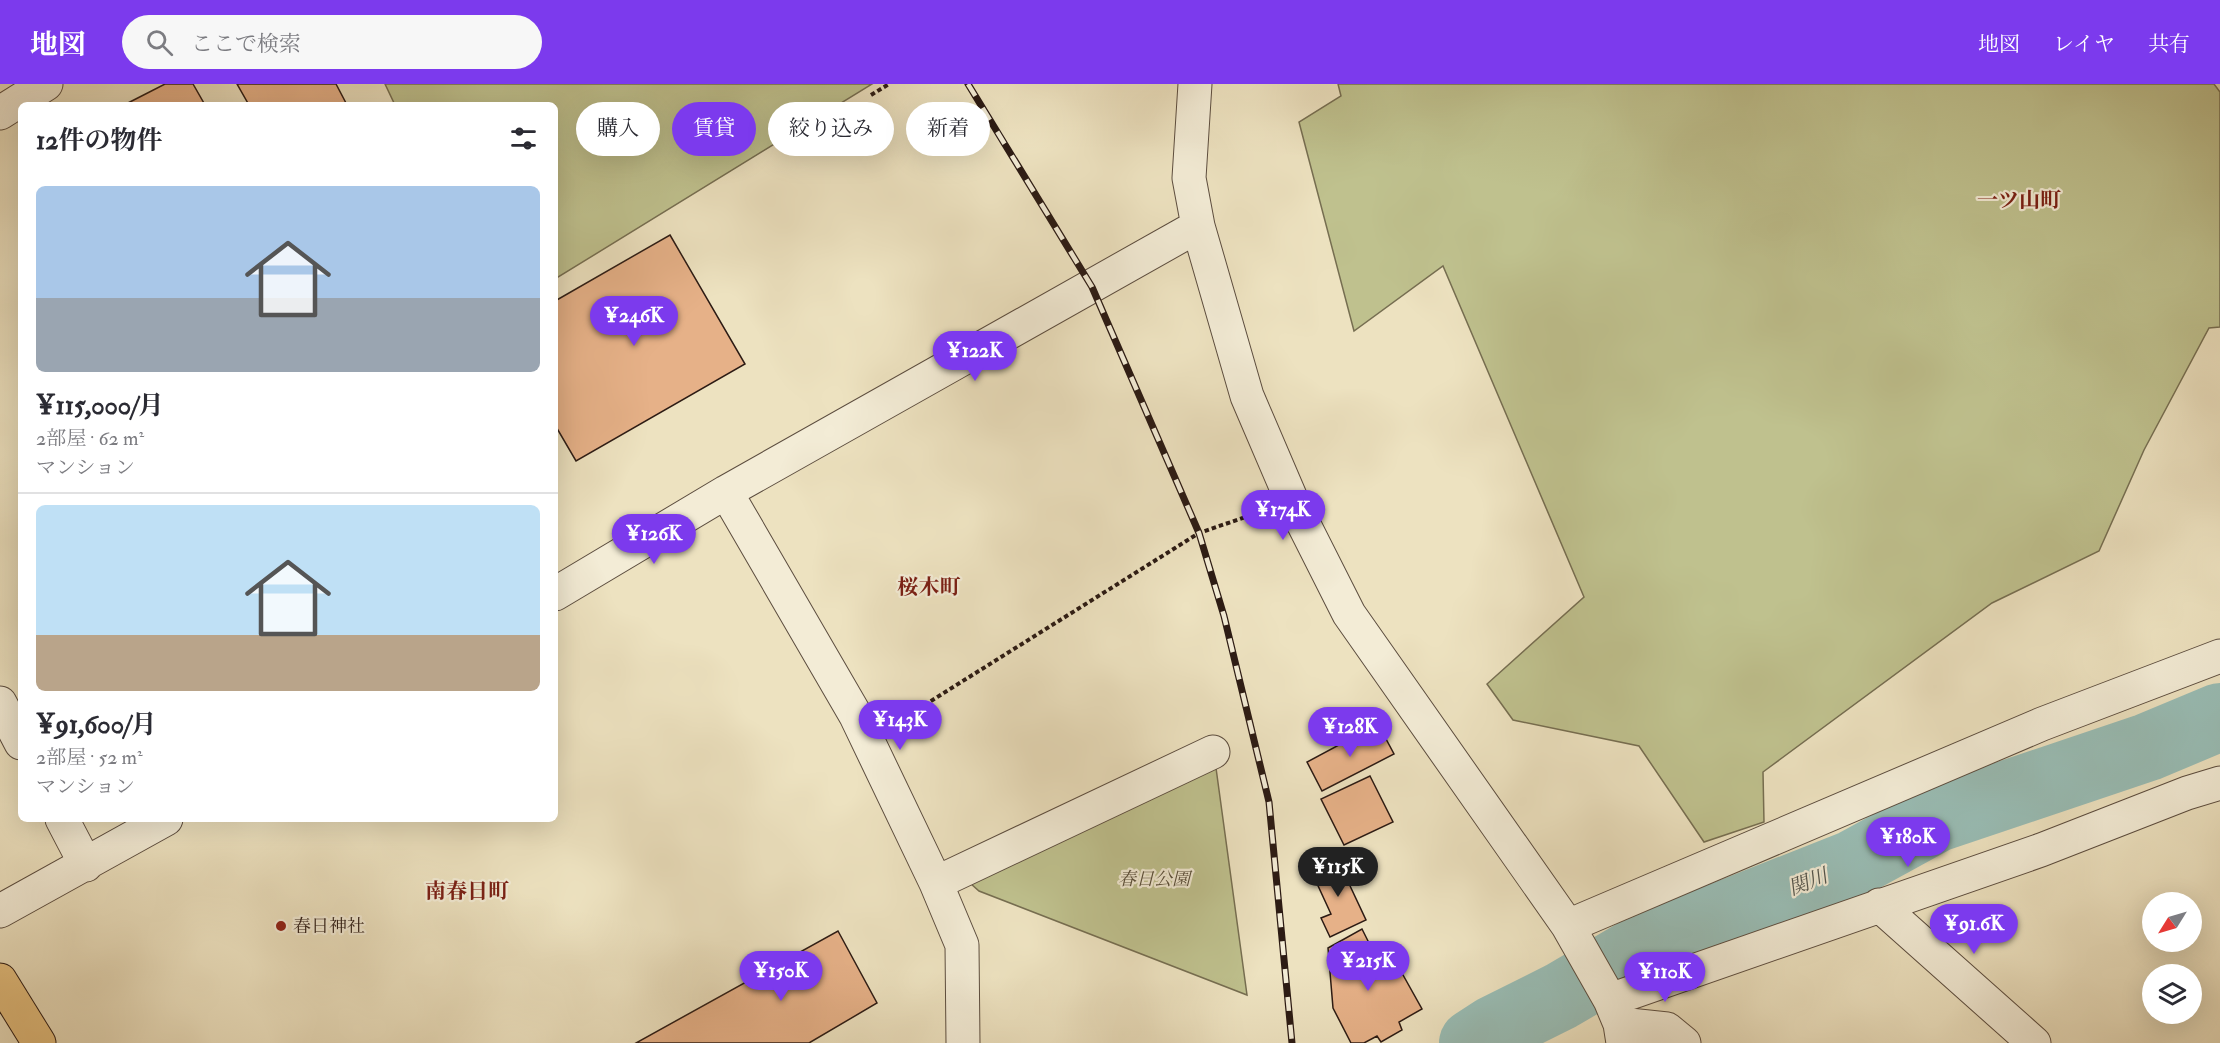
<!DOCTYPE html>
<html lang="ja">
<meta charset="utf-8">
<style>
:root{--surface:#fff;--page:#f7f7f7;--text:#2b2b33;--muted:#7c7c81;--line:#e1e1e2;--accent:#7c3aed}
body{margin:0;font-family:"IM FELL Double Pica","Noto Serif JP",serif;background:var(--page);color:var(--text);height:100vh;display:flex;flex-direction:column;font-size:22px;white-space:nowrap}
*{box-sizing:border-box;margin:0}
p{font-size:20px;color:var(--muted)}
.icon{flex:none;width:33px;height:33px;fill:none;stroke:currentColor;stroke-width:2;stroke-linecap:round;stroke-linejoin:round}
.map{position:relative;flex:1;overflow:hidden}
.details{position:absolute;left:18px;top:18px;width:540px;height:720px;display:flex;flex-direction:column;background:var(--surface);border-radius:9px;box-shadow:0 6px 24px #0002}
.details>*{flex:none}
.top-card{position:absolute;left:576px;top:18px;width:570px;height:54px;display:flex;gap:12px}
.needle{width:39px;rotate:233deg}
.controls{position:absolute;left:2142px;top:808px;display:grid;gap:12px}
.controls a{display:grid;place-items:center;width:60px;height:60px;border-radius:50%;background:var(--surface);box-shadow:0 6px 24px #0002;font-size:30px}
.price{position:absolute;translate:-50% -51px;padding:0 14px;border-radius:21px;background:var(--accent);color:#fff;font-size:20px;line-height:39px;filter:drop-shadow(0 2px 3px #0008)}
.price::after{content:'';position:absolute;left:50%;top:36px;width:18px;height:14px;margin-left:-9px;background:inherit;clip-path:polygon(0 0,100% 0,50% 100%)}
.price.selected{background:#222;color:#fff}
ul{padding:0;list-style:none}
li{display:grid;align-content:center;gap:12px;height:318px;padding:0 18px}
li+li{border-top:2px solid var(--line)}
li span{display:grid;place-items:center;height:186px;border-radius:9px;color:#555}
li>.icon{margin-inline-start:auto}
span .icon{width:108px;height:108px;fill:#fffc;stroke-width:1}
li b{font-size:26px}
h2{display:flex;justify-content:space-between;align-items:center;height:72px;padding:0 18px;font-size:26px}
.pill{padding:0 21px;border-radius:27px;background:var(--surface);box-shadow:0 6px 24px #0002;font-size:21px;line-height:54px}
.pill.selected{background:var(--accent);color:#fff}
header{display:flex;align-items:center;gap:36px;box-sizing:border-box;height:84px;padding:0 30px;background:var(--accent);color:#fff}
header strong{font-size:28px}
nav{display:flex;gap:33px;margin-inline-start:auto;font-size:21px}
.search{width:420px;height:54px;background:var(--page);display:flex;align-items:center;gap:15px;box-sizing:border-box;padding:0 21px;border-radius:33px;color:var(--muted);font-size:22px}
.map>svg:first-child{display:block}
.green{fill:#bfc18e;stroke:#766e51;stroke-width:1.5}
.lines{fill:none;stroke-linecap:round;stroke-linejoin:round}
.river{stroke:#99bdb5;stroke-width:68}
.building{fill:#e6b188;stroke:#2c1b14;stroke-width:1.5}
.minor-casing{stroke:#5c4d3f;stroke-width:35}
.highway-casing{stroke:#2c1b14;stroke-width:35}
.path{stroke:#2c1b14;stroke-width:4;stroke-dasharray:4.5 3;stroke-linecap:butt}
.minor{stroke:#f3ecd6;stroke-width:33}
.highway{stroke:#e6c180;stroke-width:33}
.rail-casing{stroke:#2c1b14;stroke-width:7}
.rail{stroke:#f3ecd6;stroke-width:4.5;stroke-dasharray:14;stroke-linecap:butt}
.poi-dot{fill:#8f2418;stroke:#f3ecd6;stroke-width:2}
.labels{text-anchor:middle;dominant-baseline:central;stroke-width:4.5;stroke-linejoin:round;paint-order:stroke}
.park-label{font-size:18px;font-style:italic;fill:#584d39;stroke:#f3ecd6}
.poi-label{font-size:18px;fill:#2c1b14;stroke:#f3ecd6;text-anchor:start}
.water-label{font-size:20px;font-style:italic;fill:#52544c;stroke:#f3ecd6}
.quarter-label{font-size:21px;font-weight:bold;fill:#7a1f14;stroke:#f3ecd6}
</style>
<header>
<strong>地図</strong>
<div class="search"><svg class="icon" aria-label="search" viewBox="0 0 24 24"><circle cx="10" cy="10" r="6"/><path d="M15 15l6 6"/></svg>ここで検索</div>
<nav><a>地図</a><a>レイヤ</a><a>共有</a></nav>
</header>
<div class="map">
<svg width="2220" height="959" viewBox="0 0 2220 959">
<rect width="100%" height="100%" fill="#ede2c0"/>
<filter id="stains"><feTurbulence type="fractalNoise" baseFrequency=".00333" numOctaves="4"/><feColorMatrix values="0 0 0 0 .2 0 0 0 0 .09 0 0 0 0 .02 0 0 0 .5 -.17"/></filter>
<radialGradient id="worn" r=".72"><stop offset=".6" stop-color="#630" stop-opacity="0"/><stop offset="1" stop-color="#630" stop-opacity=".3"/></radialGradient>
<path class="green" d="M 385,0 L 872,0 L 555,195 L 555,21 L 395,21 Z
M 1338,0 L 2214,0 L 2220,8 L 2220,243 L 2209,244 L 2144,366 L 2099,467 L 1992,519 L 1763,688 L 1764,738 L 1704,758 L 1639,662 L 1513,636 L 1487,600 L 1584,513 L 1443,182 L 1354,247 L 1299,38 L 1341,12 Z
M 1216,684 L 1247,911 L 979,807 L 970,799 Z"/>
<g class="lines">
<path class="river" d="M 1473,959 L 1493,946 L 1561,912 L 1646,862 L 1853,780 L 1937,734 L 2148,663 L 2220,633"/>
</g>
<path class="building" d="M 165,0 L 193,0 L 205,21 L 124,21 Z
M 237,0 L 336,0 L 347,21 L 249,21 Z
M 670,151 L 745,280 L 576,377 L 555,341 L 555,217 Z
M 1378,640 L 1394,670 L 1322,707 L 1307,678 Z
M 1370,692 L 1393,738 L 1344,761 L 1321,715 Z
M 1336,772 L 1366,836 L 1330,853 L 1321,834 L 1331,830 L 1314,793 L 1320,790 L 1315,781 Z
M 1362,845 L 1385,891 L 1398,882 L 1422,925 L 1399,938 L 1402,946 L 1381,958 L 1377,952 L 1364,959 L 1351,959 L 1333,924 L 1328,864 Z
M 838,847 L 877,919 L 809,959 L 636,959 Z"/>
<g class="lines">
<g class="minor-casing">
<path id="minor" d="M 1195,0 L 1189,94 L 1198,142 L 1247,312 L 1292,417 L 1349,530 L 1568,842 L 1610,916 L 1620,940 L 1623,959
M 0,29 L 46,0
M 726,408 L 856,632 L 936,799 L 962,861 L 963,959
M 555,510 L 726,408 L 1198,142
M 0,619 L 21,659
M 62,735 L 86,781
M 936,799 L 1213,668
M 1879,821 L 2034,959
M 0,827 L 166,735
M 1568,842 L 2042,640 L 2220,572
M 1610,916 L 2041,766 L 2187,709 L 2220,699
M 1620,940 L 1667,945 L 1684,959"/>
</g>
<g class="highway-casing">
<path id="highway" d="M 0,896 L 39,959"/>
</g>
<path class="path" d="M 871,11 L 889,0
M 899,637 L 1199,449 L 1260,428"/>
<use href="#minor" class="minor"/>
<use href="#highway" class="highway"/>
<g class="rail-casing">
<path id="rail" d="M 968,0 L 1092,203 L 1199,449 L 1224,532 L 1269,718 L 1292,959"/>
</g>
<use href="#rail" class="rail"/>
</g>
<circle class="poi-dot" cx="281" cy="842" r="6"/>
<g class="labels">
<g class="park-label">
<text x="1154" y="795">春日公園</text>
</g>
<g class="poi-label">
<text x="293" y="842">春日神社</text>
</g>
<g class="water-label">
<text transform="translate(1808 798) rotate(-21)">関川</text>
</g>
<g class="quarter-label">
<text x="2019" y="116">一ツ山町</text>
<text x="929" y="503">桜木町</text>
<text x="467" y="807">南春日町</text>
</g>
</g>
<rect width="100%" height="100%" filter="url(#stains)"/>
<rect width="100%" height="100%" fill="url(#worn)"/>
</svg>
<div class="controls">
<a><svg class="needle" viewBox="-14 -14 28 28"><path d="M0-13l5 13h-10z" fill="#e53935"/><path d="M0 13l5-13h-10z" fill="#7c7c81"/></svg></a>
<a><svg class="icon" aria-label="layers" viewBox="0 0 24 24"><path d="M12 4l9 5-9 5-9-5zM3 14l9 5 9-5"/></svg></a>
</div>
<b class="price" style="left:634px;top:263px">¥246K</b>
<b class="price" style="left:975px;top:298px">¥122K</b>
<b class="price" style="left:1283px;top:457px">¥174K</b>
<b class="price" style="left:654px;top:481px">¥126K</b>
<b class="price" style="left:900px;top:667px">¥143K</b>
<b class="price" style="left:1350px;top:674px">¥128K</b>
<b class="price" style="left:1908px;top:784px">¥180K</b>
<b class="price selected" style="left:1338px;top:814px">¥115K</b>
<b class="price" style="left:1974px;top:871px">¥91.6K</b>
<b class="price" style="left:1368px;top:908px">¥215K</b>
<b class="price" style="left:781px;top:918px">¥150K</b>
<b class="price" style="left:1665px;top:919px">¥110K</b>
<div class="top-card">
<a class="pill">購入</a>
<a class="pill selected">賃貸</a>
<a class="pill">絞り込み</a>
<a class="pill">新着</a>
</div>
<section class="details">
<h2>12件の物件<svg class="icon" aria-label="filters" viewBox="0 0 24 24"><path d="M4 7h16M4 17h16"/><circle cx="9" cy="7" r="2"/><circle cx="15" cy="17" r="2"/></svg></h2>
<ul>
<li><span style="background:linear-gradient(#a9c7e8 60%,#9aa5b1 0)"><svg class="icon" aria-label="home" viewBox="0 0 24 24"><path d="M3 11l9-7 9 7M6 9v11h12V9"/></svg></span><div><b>¥115,000/月</b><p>2部屋 · 62 m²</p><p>マンション</p></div></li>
<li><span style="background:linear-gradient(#bfe0f5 70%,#b9a48a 0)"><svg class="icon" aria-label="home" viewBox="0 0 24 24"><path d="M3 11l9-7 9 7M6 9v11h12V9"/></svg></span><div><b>¥91,600/月</b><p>2部屋 · 52 m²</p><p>マンション</p></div></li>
</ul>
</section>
</div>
